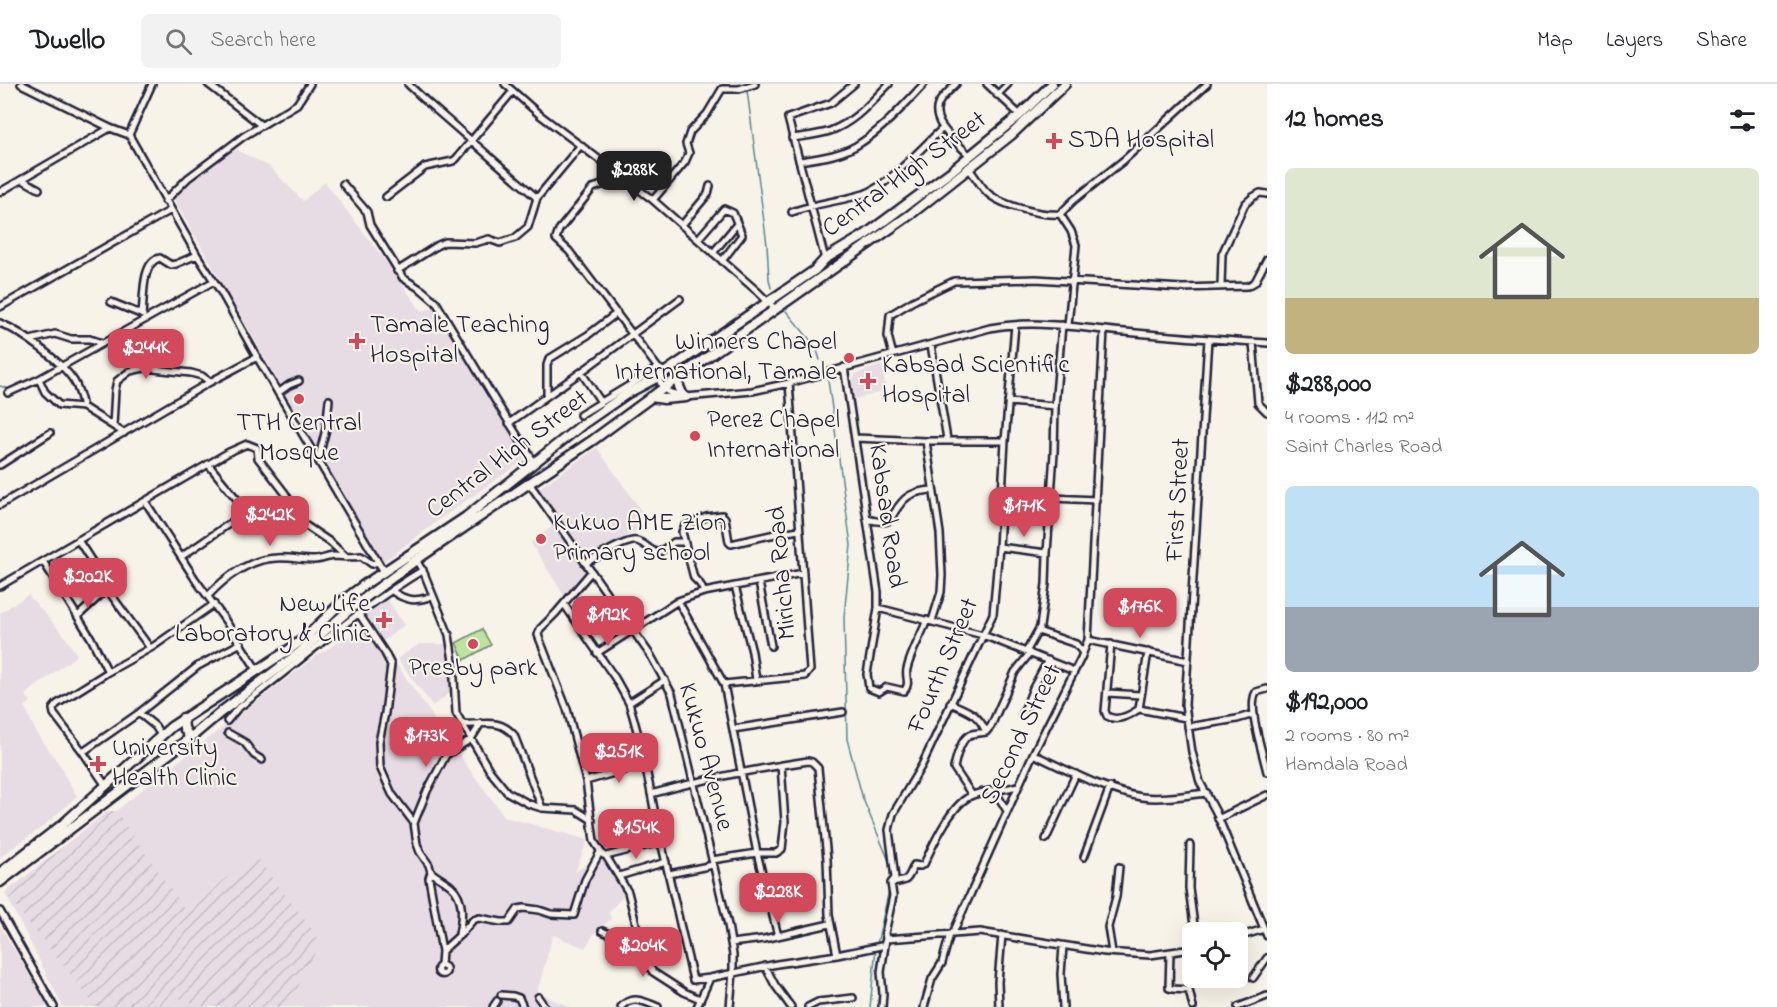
<!DOCTYPE html>
<meta charset="utf-8">
<style>
:root{--surface:#fff;--page:#f2f2f2;--text:#202124;--muted:#757577;--line:#e0e0e0;--accent:#d1495b}
body{margin:0;font-family:"Indie Flower",sans-serif;background:var(--page);color:var(--text);height:100vh;display:flex;flex-direction:column;font-size:22px;white-space:nowrap}
*{box-sizing:border-box;margin:0}
p{font-size:20px;color:var(--muted)}
.icon{flex:none;width:33px;height:33px;fill:none;stroke:currentColor;stroke-width:2;stroke-linecap:round;stroke-linejoin:round}
.map{position:relative;flex:1;overflow:hidden}
.panel{display:flex;flex-direction:column;background:var(--surface);width:510px}
.panel>*{flex:none}
.buttons{position:absolute;left:1182px;top:838px;display:grid;gap:12px}
.buttons a{display:grid;place-items:center;width:66px;height:66px;border-radius:9px;background:var(--surface);box-shadow:0 6px 24px #0002;font-size:30px}
.price{position:absolute;translate:-50% -51px;padding:0 14px;border-radius:12px;background:var(--accent);color:#fff;font-size:20px;line-height:39px;filter:drop-shadow(0 2px 3px #0008)}
.price::after{content:'';position:absolute;left:50%;top:36px;width:18px;height:14px;margin-left:-9px;background:inherit;clip-path:polygon(0 0,100% 0,50% 100%)}
.price.on{background:#222;color:#fff}
ul{padding:0;list-style:none}
li{display:grid;align-content:center;gap:12px;height:318px;padding:0 18px}
li span{display:grid;place-items:center;height:186px;border-radius:9px;color:#555}
li>.icon{margin-inline-start:auto}
span .icon{width:108px;height:108px;fill:#fffc;stroke-width:1}
li b{font-size:26px}
h2{display:flex;justify-content:space-between;align-items:center;height:72px;padding:0 18px;font-size:26px}
header{display:flex;align-items:center;gap:36px;box-sizing:border-box;height:84px;padding:0 30px;background:var(--surface);border-bottom:2px solid var(--line)}
header strong{font-size:28px}
nav{display:flex;gap:33px;margin-inline-start:auto;font-size:21px}
.search{width:420px;height:54px;background:var(--page);display:flex;align-items:center;gap:15px;box-sizing:border-box;padding:0 21px;border-radius:9px;color:var(--muted);font-size:22px}
main{display:flex;flex:1;min-height:0}
.map>svg:first-child{display:block}
.built{fill:#e7dce3}
.industrial{fill:url(#industrial-furrows)}
.green{fill:#bde49f;stroke:#70836d;stroke-width:1.5}
.lines{fill:none;stroke-linecap:round;stroke-linejoin:round}
.stream{stroke:#568694;stroke-width:1.5}
.minor-casing{stroke:#22223b;stroke-width:10}
.highway-casing{stroke:#22223b;stroke-width:13}
.minor{stroke:#f7f3e8;stroke-width:5}
.highway{stroke:#f7f3e8;stroke-width:8}
.poi-dot{fill:#d1495b;stroke:#f7f3e8;stroke-width:2}
.labels{text-anchor:middle;dominant-baseline:central;stroke-width:4.5;stroke-linejoin:round;paint-order:stroke}
.poi-label{font-size:26px;fill:#22223b;stroke:#f7f3e8;text-anchor:start}
.street-label{font-size:26px;fill:#22223b;stroke:#f7f3e8}
</style>
<header>
<strong>Dwello</strong>
<div class="search"><svg class="icon" aria-label="search" viewBox="0 0 24 24"><circle cx="10" cy="10" r="6"/><path d="M15 15l6 6"/></svg>Search here</div>
<nav><a>Map</a><a>Layers</a><a>Share</a></nav>
</header>
<main>
<div class="map">
<svg width="1267" height="923" viewBox="0 0 1267 923">
<defs>
<pattern id="industrial-furrows" width="10" height="10" patternUnits="userSpaceOnUse" patternTransform="scale(1.5)"><rect width="10" height="10" fill="#e7dce3"/><path d="M-1 1l2-2M0 10L10 0M9 11l2-2" fill="none" stroke="#c6bcc4"/></pattern>
</defs>
<rect width="100%" height="100%" fill="#f7f3e8"/>
<filter id="ink" filterUnits="userSpaceOnUse"><feTurbulence type="fractalNoise" baseFrequency=".0167" numOctaves="2"/><feDisplacementMap in="SourceGraphic" scale="12" xChannelSelector="R" yChannelSelector="G"/><feConvolveMatrix kernelMatrix="1 2 1 2 8 2 1 2 1" color-interpolation-filters="sRGB"/></filter>
<g filter="url(#ink)">
<path class="built" d="M 233,64 L 270,83 L 303,117 L 325,98 L 387,179 L 421,227 L 441,222 L 474,287 L 526,375 L 451,427 L 382,479 L 170,108 Z
M 882,281 L 886,307 L 855,315 L 852,299 L 855,290 Z
M 597,364 L 650,439 L 584,476 L 539,404 Z
M 555,440 L 589,489 L 565,513 L 531,459 Z
M 28,511 L 63,550 L 77,571 L 25,611 L 31,617 L 25,623 L 35,646 L 64,687 L 63,689 L 77,712 L 45,741 L 0,773 L 0,529 Z
M 387,514 L 404,541 L 382,558 L 377,552 L 472,689 L 505,733 L 588,756 L 575,788 L 600,772 L 623,803 L 622,813 L 609,828 L 611,835 L 594,850 L 585,864 L 553,851 L 537,908 L 570,923 L 63,923 L 5,809 L 108,727 L 116,727 L 154,696 L 319,570 L 369,540 L 363,532 Z
M 419,560 L 447,560 L 452,607 L 433,622 L 397,575 Z
M 0,842 L 49,923 L 0,923 Z"/>
<path class="industrial" d="M 108,727 L 116,727 L 184,824 L 256,773 L 321,857 L 288,923 L 206,923 L 173,912 L 159,923 L 96,923 L 5,809 Z"/>
<path class="green" d="M 482,545 L 491,561 L 464,576 L 456,559 Z"/>
<g class="lines">
<path class="stream" d="M 724,0 L 731,2 L 740,0
M 747,6 L 767,161 L 769,195 L 771,204
M 786,227 L 816,263 L 820,276
M 828,296 L 851,461 L 844,533 L 847,655 L 863,715 L 889,777 L 891,795
M 0,302 L 9,305
M 877,860 L 889,806
M 870,923 L 876,864"/>
<g class="minor-casing">
<path id="minor" d="M 21,0 L 110,44 L 129,51 L 197,171 L 221,208 L 257,273 L 381,483 L 386,486
M 208,0 L 261,41
M 408,0 L 427,18 L 537,114
M 505,0 L 540,31 L 653,116 L 758,208 L 775,225
M 956,0 C 951,5 944,11 940,17 C 927,37 957,58 969,71
M 987,0 L 1020,31
M 997,11 L 1008,0
M 129,51 L 152,0
M 792,54 C 805,52 818,51 830,47 C 855,38 871,18 889,0
M 799,77 C 821,74 844,71 862,58 C 885,43 905,20 924,0
M 969,85 C 976,93 982,105 990,111 C 1004,122 1043,132 1060,130
M 622,94 L 593,104 L 559,146 L 556,155 L 569,167 L 658,284 L 665,288
M 23,96 L 39,105
M 343,100 L 367,128 L 370,141 L 403,194 L 422,206 L 436,218 L 495,316 L 534,378
M 0,108 L 110,44
M 386,113 L 425,83 L 453,77 L 456,75 L 513,7
M 653,116 L 685,78 L 689,69 L 686,60 L 690,48 L 707,30 L 722,5 L 739,5 L 755,0
M 165,117 L 188,94 L 244,52 L 297,20 L 310,0
M 792,128 C 816,119 841,117 864,110 C 888,102 923,62 943,44
M 682,141 L 708,110 L 710,102
M 698,155 L 724,125 L 733,129 L 742,151 L 722,177
M 713,169 L 737,140
M 825,175 L 788,34 L 831,19 L 854,0
M 397,187 L 438,161 L 445,158 L 475,159 L 489,155 L 500,159 L 515,154 L 528,143 L 537,114 L 581,61
M 1221,203 L 1222,170 L 1245,120 L 1253,113 L 1260,109 L 1267,110
M 111,218 L 143,231
M 0,223 L 171,126
M 142,231 C 144,216 141,177 160,174 L 171,181 L 176,180 L 197,171
M 0,239 C 22,248 61,277 74,297 C 79,305 81,314 83,323
M 1068,241 L 1076,161 L 1071,147 L 1060,130 L 1074,116 L 1124,76 L 1207,0
M 1208,255 L 1185,621 L 1192,668 L 1200,698 L 1216,728 L 1267,852
M 30,256 L 55,250 L 71,255 L 90,255 L 102,259
M 1253,258 L 1258,319 L 1267,328
M 931,261 L 947,355
M 893,271 L 888,252 L 890,231 L 913,217 L 954,197 L 1036,195 L 1182,204 L 1248,202 L 1255,198 L 1267,175
M 844,283 L 878,508 L 878,524 L 983,551 L 1074,587
M 581,288 L 601,318
M 658,293 L 663,305 L 671,309 L 686,313 L 752,307 L 789,299 L 990,244 C 1029,236 1067,242 1105,246 C 1159,252 1213,255 1267,259
M 39,295 L 45,308 L 59,321 L 83,323 L 124,349
M 8,309 L 39,295 L 214,197
M 278,309 L 289,301 L 299,297
M 547,311 L 547,281 L 549,275 L 588,251 L 617,229
M 1008,318 L 1055,322
M 580,331 L 658,284
M 509,339 L 588,283 L 680,215
M 113,342 L 115,306 L 117,297 L 130,287 L 144,284 L 191,289 L 202,292 L 210,298
M 855,354 L 926,357 L 1005,357
M 926,357 L 940,449 L 942,491 L 941,508 L 932,537
M 318,376 L 326,345 L 329,316
M 0,381 L 50,349
M 529,399 L 651,572 L 672,610 L 728,841 L 733,871 L 733,888 L 730,923
M 1052,414 L 1096,416
M 145,417 L 195,495 L 225,536 L 257,586
M 0,421 L 210,298 L 257,273
M 867,435 C 896,442 887,435 902,418 C 910,408 922,407 933,406
M 78,456 L 111,507 L 112,512 L 150,564
M 999,463 L 1047,469
M 181,473 L 236,435 C 240,430 243,426 240,419 L 208,380
M 416,476 L 424,489 L 449,551 L 453,577 L 456,629 L 490,687 L 507,708 L 529,720 L 542,724 L 576,726 L 592,736
M 43,477 L 91,554 L 108,588
M 585,479 C 597,474 626,455 637,457 C 645,459 650,467 658,469 L 674,458 L 684,458
M 591,488 L 556,529 L 540,545 L 538,551 L 567,625 L 586,697 L 594,757 L 603,771 L 606,772 L 628,808 L 641,860 L 641,864
M 759,498 L 771,562
M 0,502 L 229,368 L 247,360 L 257,364 L 258,374 L 285,409 L 302,439 L 330,458 L 346,473
M 735,502 L 752,568 L 756,596
M 392,507 C 406,517 416,518 432,512
M 704,508 L 700,500 L 694,494 L 682,448 L 684,443 L 706,433 L 722,431 L 725,434 L 729,458 L 731,460 L 775,450 L 799,446
M 208,512 C 225,493 250,475 276,474 C 289,473 301,476 314,476 C 321,476 326,473 333,472 C 342,472 351,474 361,472 L 372,480 L 378,478
M 678,517 L 724,600 L 757,769 L 778,852
M 564,520 L 615,594 L 629,619
M 878,524 L 867,590 L 869,604 L 879,608 L 887,603 L 904,607 C 911,599 905,594 907,585 C 911,568 921,552 927,536
M 359,530 L 385,569 L 391,581 L 385,629 L 379,658 L 380,683 L 392,710 L 414,739 L 417,760 L 420,768 L 429,781 L 431,788 L 429,794 L 442,867 L 441,881
M 78,532 L 108,504
M 1038,547 L 1076,560 L 1083,569
M 1088,556 L 1188,577
M 1111,560 L 1105,627 L 1107,632 C 1117,638 1129,632 1139,625
M 1026,568 L 1040,543 L 1046,500 L 1047,469 L 1054,369 L 1055,322 L 1062,241
M 1148,568 L 1139,625 L 1186,634
M 597,569 L 678,517 L 704,508 L 803,489
M 665,596 L 629,619 C 641,657 649,697 656,736 L 693,896 L 710,894 L 777,880 L 837,871 L 881,862 L 884,861 L 886,855 L 980,848 L 1105,868 L 1150,871 L 1192,865
M 724,600 L 805,592 L 810,586 L 789,299
M 1267,605 L 1256,608 C 1247,624 1263,669 1267,688
M 1108,609 L 1140,611
M 950,619 C 968,627 978,629 986,648
M 139,629 L 155,642 L 161,651
M 1022,632 L 1033,604 L 1048,576
M 227,637 L 237,625 C 299,579 356,526 423,486
M 462,640 C 483,642 498,633 514,651 L 542,724
M 1188,643 L 1237,635 L 1254,630
M 733,645 L 843,628
M 228,649 L 244,658 L 254,671 L 262,676
M 83,668 L 139,629 L 198,582 L 241,559
M 1033,670 C 1065,685 1108,708 1142,713 C 1163,716 1186,711 1207,709
M 586,697 L 645,680
M 106,702 L 83,668 L 54,630 L 53,625 L 57,620 L 108,588 L 154,562 L 214,520
M 995,707 L 1007,727
M 651,710 C 703,695 755,685 808,677 L 812,678 L 818,684 L 827,775 L 829,831 L 837,871
M 972,711 L 954,684 C 956,674 961,653 972,650 C 977,649 981,649 986,648 L 991,642 L 1015,588 L 1030,569
M 1218,735 L 1267,711
M 414,739 L 427,707 L 446,671 L 471,655 L 481,639
M 1046,755 L 1076,690
M 1190,761 L 1189,804 L 1195,849
M 606,772 L 661,758
M 1084,773 L 1110,703
M 712,776 L 757,769 L 776,769 L 782,765 L 785,738 L 781,681
M 431,788 C 437,793 445,797 451,802 C 465,814 462,835 459,850
M 669,790 L 713,781
M 619,792 L 666,778
M 891,799 C 908,797 907,797 914,781 L 920,782 L 924,780 C 933,761 952,718 973,711 C 987,705 1003,708 1019,701
M 0,827 L 54,923
M 602,847 L 634,860 L 641,864 L 647,879 L 653,888 L 684,908 L 700,915
M 953,849 L 1033,670 L 1081,574 L 1088,556 L 1104,246
M 1238,853 L 1264,845
M 731,859 L 764,855 L 830,840
M 1063,862 L 1061,890 L 1063,923
M 442,867 L 462,849 L 473,836 L 479,834 L 501,838 L 509,838 L 518,825 L 524,824 L 539,826 L 551,830 L 574,831 L 585,796 L 600,768
M 1112,868 L 1108,843 L 1116,813 L 1119,783
M 1170,869 L 1169,904 L 1172,905 L 1189,906 L 1193,923
M437.5 886a4.5 4.5 0 1 1 9 0a4.5 4.5 0 1 1-9 0Z
M 765,882 L 775,901 L 791,923
M 1253,894 L 1267,874
M 501,911 L 513,912 L 519,914 L 523,923
M 538,913 L 545,923
M 493,923 L 497,917
M 621,923 C 632,910 645,918 658,923
M 697,923 L 710,894
M 808,923 L 818,918 L 853,914
M 882,923 L 883,910 L 881,888 L 886,855 L 885,849 L 893,812 L 891,799 L 895,794 L 889,746 L 893,730 L 922,681 L 993,530 L 999,463 L 1005,357 L 1015,241
M 924,923 L 932,895 L 942,879 L 950,850
M 999,923 L 998,898 L 1002,851
M 1238,923 L 1267,912"/>
</g>
<g class="highway-casing">
<path id="highway" d="M 676,295 L 683,312
M 651,313 L 664,315 L 686,313
M 183,634 L 184,644 L 190,654
M 0,789 L 62,741 L 171,643 L 290,565 L 306,553 L 344,516 L 364,501 L 466,433 L 583,340 L 628,309 L 658,293 L 815,186 L 825,175 L 865,151 L 949,89 L 1020,31 L 1052,0
M 0,798 L 190,654 L 221,628 L 299,569 L 354,522 L 416,476 L 593,356 L 676,295 L 911,130 L 1011,51 L 1065,0"/>
</g>
<use href="#minor" class="minor"/>
<use href="#highway" class="highway"/>
</g>
</g>
<g class="poi-dot">
<path d="M1051 48h6v6h6v6h-6v6h-6v-6h-6v-6h6z"/>
<path d="M354 248h6v6h6v6h-6v6h-6v-6h-6v-6h6z"/>
<circle cx="849" cy="274" r="6"/>
<path d="M865 288h6v6h6v6h-6v6h-6v-6h-6v-6h6z"/>
<circle cx="299" cy="315" r="6"/>
<circle cx="695" cy="352" r="6"/>
<circle cx="541" cy="455" r="6"/>
<path d="M381 527h6v6h6v6h-6v6h-6v-6h-6v-6h6z"/>
<circle cx="473" cy="560" r="6"/>
<path d="M95 671h6v6h6v6h-6v6h-6v-6h-6v-6h6z"/>
</g>
<g class="labels">
<g class="poi-label">
<text x="1068" y="57">SDA Hospital</text>
<text x="370" y="242">Tamale Teaching<tspan x="370" dy="30">Hospital</tspan></text>
<text x="837" y="259" text-anchor="end">Winners Chapel<tspan x="837" dy="30">International, Tamale</tspan></text>
<text x="882" y="282">Kabsad Scientific<tspan x="882" dy="30">Hospital</tspan></text>
<text x="707" y="337">Perez Chapel<tspan x="707" dy="30">International</tspan></text>
<text x="299" y="340" text-anchor="middle">TTH Central<tspan x="299" dy="30">Mosque</tspan></text>
<text x="553" y="440">Kukuo AME Zion<tspan x="553" dy="30">Primary school</tspan></text>
<text x="370" y="521" text-anchor="end">New Life<tspan x="370" dy="30">Laboratory &amp; Clinic</tspan></text>
<text x="473" y="585" text-anchor="middle">Presby park</text>
<text x="112" y="665">University<tspan x="112" dy="30">Health Clinic</tspan></text>
</g>
<g class="street-label">
<text transform="translate(905 91) rotate(-36)">Central High Street</text>
<text transform="translate(508 371) rotate(-37)">Central High Street</text>
<text transform="translate(1179 416) rotate(-87)">First Street</text>
<text transform="translate(886 432) rotate(82)">Kabsad Road</text>
<text transform="translate(783 489) rotate(-95)">Miricha Road</text>
<text transform="translate(944 582) rotate(-67)">Fourth Street</text>
<text transform="translate(1022 651) rotate(-64)">Second Street</text>
<text transform="translate(705 673) rotate(75)">Kukuo Avenue</text>
</g>
</g>
</svg>
<div class="buttons">
<a><svg class="icon" aria-label="locate" viewBox="0 0 24 24"><circle cx="12" cy="12" r="6"/><path d="M12 2v4M12 18v4M2 12h4M18 12h4"/></svg></a>
</div>
<b class="price on" style="left:634px;top:118px">$288K</b>
<b class="price" style="left:146px;top:296px">$244K</b>
<b class="price" style="left:1024px;top:454px">$171K</b>
<b class="price" style="left:270px;top:463px">$242K</b>
<b class="price" style="left:88px;top:525px">$202K</b>
<b class="price" style="left:1140px;top:555px">$176K</b>
<b class="price" style="left:608px;top:563px">$192K</b>
<b class="price" style="left:426px;top:684px">$173K</b>
<b class="price" style="left:619px;top:700px">$251K</b>
<b class="price" style="left:636px;top:776px">$154K</b>
<b class="price" style="left:778px;top:840px">$228K</b>
<b class="price" style="left:643px;top:894px">$204K</b>
</div>
<section class="panel">
<h2>12 homes<svg class="icon" aria-label="filters" viewBox="0 0 24 24"><path d="M4 7h16M4 17h16"/><circle cx="9" cy="7" r="2"/><circle cx="15" cy="17" r="2"/></svg></h2>
<ul>
<li><span style="background:linear-gradient(#dfe7d0 70%,#c2b280 0)"><svg class="icon" aria-label="home" viewBox="0 0 24 24"><path d="M3 11l9-7 9 7M6 9v11h12V9"/></svg></span><div><b>$288,000</b><p>4 rooms · 112 m²</p><p>Saint Charles Road</p></div></li>
<li><span style="background:linear-gradient(#bfe0f5 65%,#9aa5b1 0)"><svg class="icon" aria-label="home" viewBox="0 0 24 24"><path d="M3 11l9-7 9 7M6 9v11h12V9"/></svg></span><div><b>$192,000</b><p>2 rooms · 80 m²</p><p>Hamdala Road</p></div></li>
</ul>
</section>
</main>
